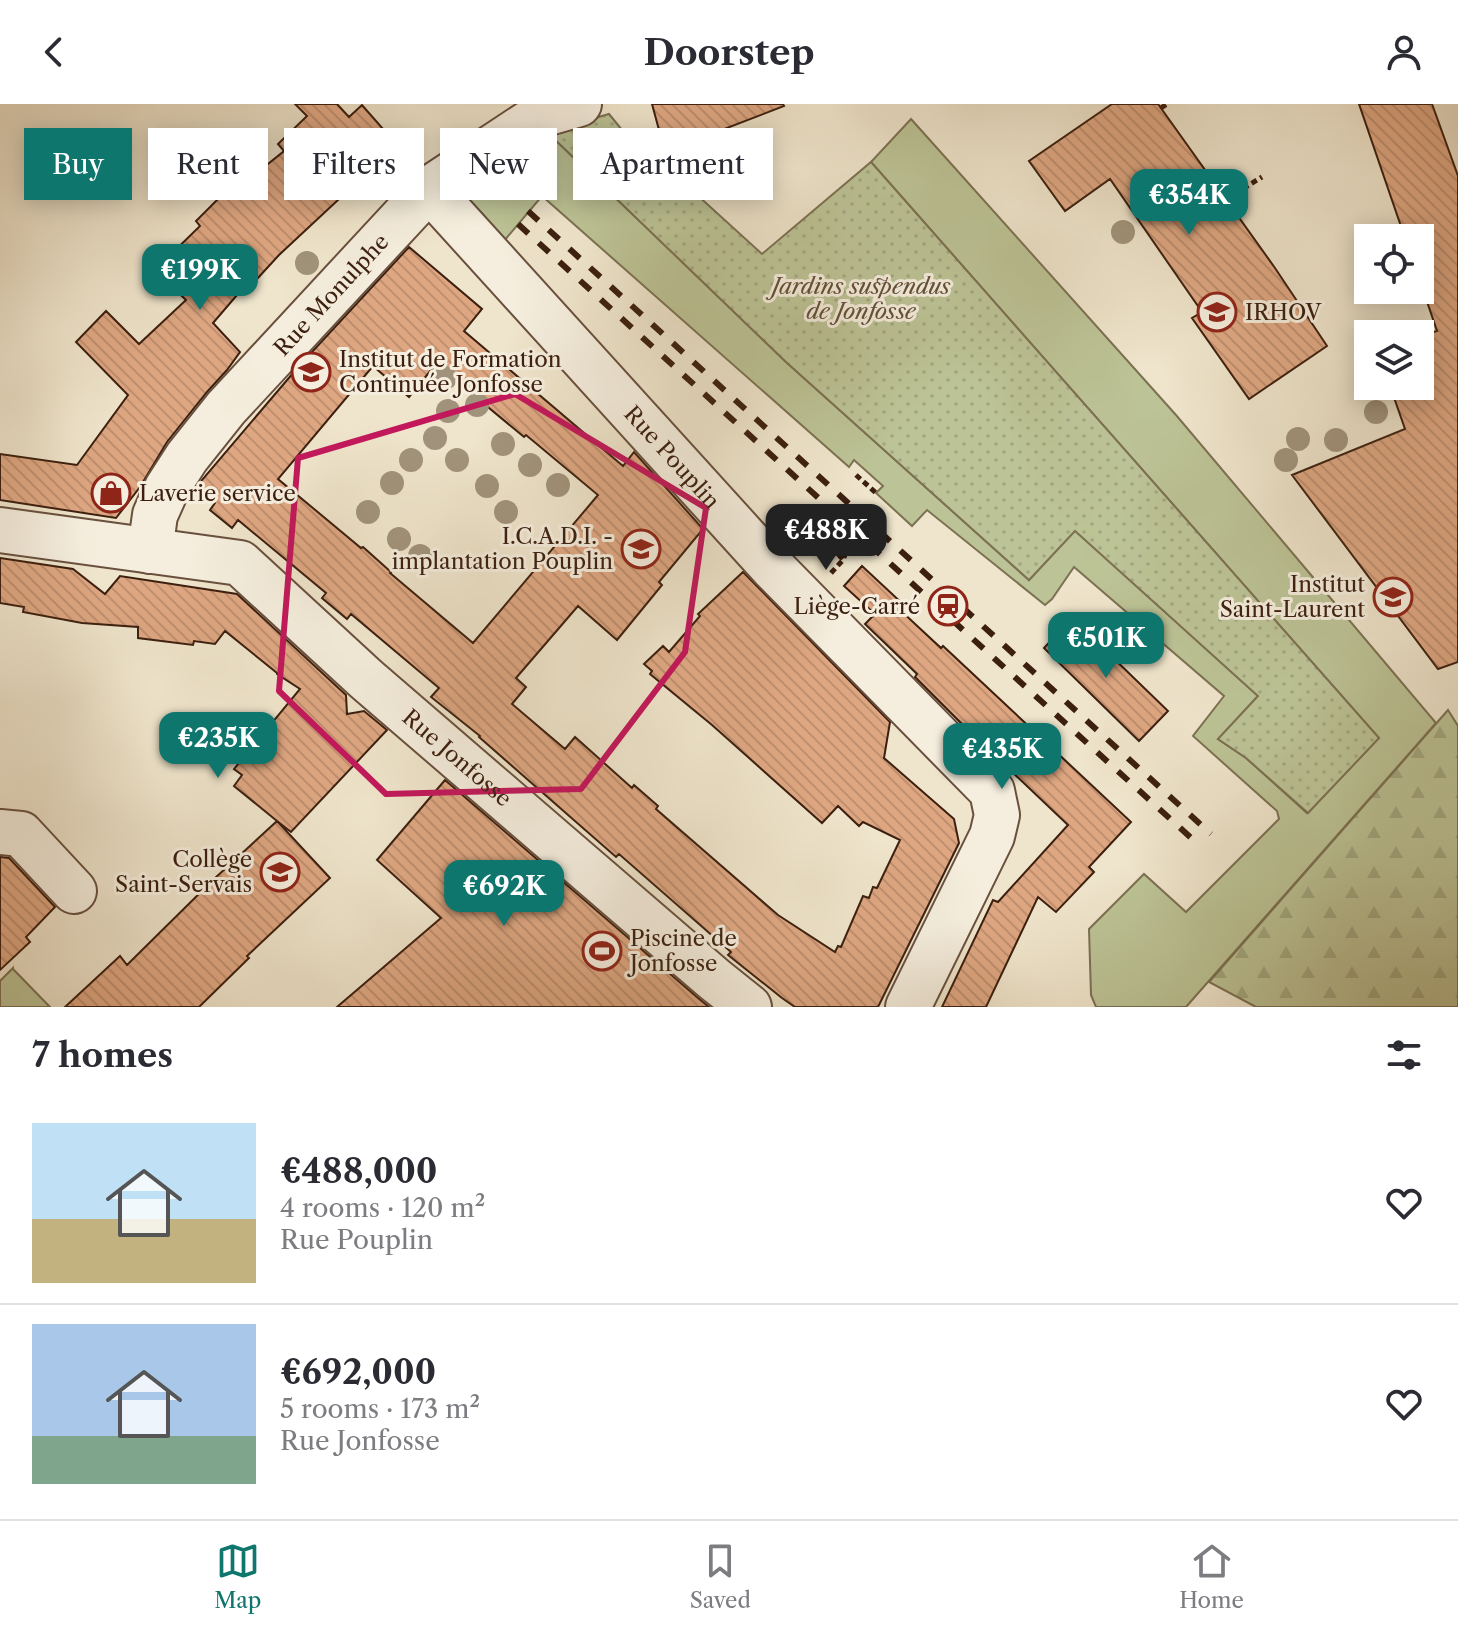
<!DOCTYPE html>
<meta charset="utf-8">
<style>
:root{--surface:#fff;--page:#f7f7f7;--text:#2b2b33;--muted:#7c7c81;--line:#e1e1e2;--accent:#0f766e}
body{margin:0;font-family:"Libre Caslon Text",serif;background:var(--page);color:var(--text);height:100vh;display:flex;flex-direction:column;font-size:30px;white-space:nowrap}
*{box-sizing:border-box;margin:0}
p{font-size:26px;color:var(--muted)}
.icon{flex:none;width:44px;height:44px;fill:none;stroke:currentColor;stroke-width:2;stroke-linecap:round;stroke-linejoin:round}
.map{position:relative;height:903px;overflow:hidden}
.panel{display:flex;flex-direction:column;background:var(--surface);flex:1}
.panel>*{flex:none}
.guide{position:absolute;left:24px;top:24px;width:800px;height:72px;display:flex;gap:16px}
.tools{position:absolute;left:1354px;top:120px;display:grid;gap:16px}
.tools a{display:grid;place-items:center;width:80px;height:80px;border-radius:0px;background:var(--surface);box-shadow:0 4px 20px #0003;font-size:40px}
.price{position:absolute;translate:-50% -68px;padding:0 18px;border-radius:16px;background:var(--accent);color:#fff;font-size:26px;line-height:52px;filter:drop-shadow(0 2px 4px #0008)}
.price::after{content:'';position:absolute;left:50%;top:48px;width:24px;height:18px;margin-left:-12px;background:inherit;clip-path:polygon(0 0,100% 0,50% 100%)}
.price.current{background:#222;color:#fff}
ul{padding:0;list-style:none}
li{display:flex;align-items:center;gap:24px;height:200px;padding:0 32px}
li+li{border-top:2px solid var(--line)}
li span{display:grid;place-items:center;flex:none;width:224px;height:160px;border-radius:0px;color:#555}
li>.icon{margin-inline-start:auto}
span .icon{width:96px;height:96px;fill:#fffc;stroke-width:1}
li b{font-size:34px}
h2{display:flex;justify-content:space-between;align-items:center;height:96px;padding:0 32px;font-size:34px}
.chip{padding:0 28px;border-radius:0px;background:var(--surface);box-shadow:0 4px 20px #0003;font-size:28px;line-height:72px}
.chip.current{background:var(--accent);color:#fff}
header{display:flex;justify-content:space-between;align-items:center;height:104px;padding:0 32px;background:var(--surface);font-size:36px;font-weight:800}
.tabs{display:flex;justify-content:space-around;align-items:center;height:112px;border-top:2px solid var(--line);background:var(--surface);font-size:22px;color:var(--muted)}
.tabs a{display:grid;justify-items:center;gap:4px}
.tabs .current{color:var(--accent)}
.map>svg:first-child{display:block}
.grass{fill:#bcc396;stroke:#7c7152;stroke-width:2}
.forest{fill:url(#forest-firs);stroke:#7c7152;stroke-width:2}
.garden{fill:url(#garden-dots);stroke:#7c7152;stroke-width:2}
.building{fill:url(#building-back-hatch);stroke:#3c1f0f;stroke-width:2;fill-rule:evenodd}
.lines{fill:none;stroke-linecap:round;stroke-linejoin:round}
.minor-casing{stroke:#69503e;stroke-width:48}
.path{stroke:#3c1f0f;stroke-width:5;stroke-dasharray:6 4;stroke-linecap:butt}
.minor{stroke:#f5eede;stroke-width:44}
.rail{stroke:#3c1f0f;stroke-width:6;stroke-dasharray:14 14;stroke-linecap:butt}
.tree{fill:#a1937b}
.marked{fill:none;stroke:#c2185b;stroke-width:6;stroke-linejoin:round}
.labels{text-anchor:middle;dominant-baseline:central;stroke-width:6;stroke-linejoin:round;paint-order:stroke}
.park-label{font-size:22px;font-style:italic;fill:#625038;stroke:#f5eede}
.street-label{font-size:22px;fill:#3c1f0f;stroke:#f5eede}
.poi-label{font-size:22px;fill:#3c1f0f;stroke:#f5eede;text-anchor:start}
</style>
<header><svg class="icon" aria-label="back" viewBox="0 0 24 24"><path d="M15 5l-7 7 7 7"/></svg>Doorstep<svg class="icon" aria-label="person" viewBox="0 0 24 24"><circle cx="12" cy="8" r="4"/><path d="M4 21q1-7 8-7t8 7"/></svg></header>
<div class="map">
<svg width="1458" height="903" viewBox="0 0 1458 903">
<defs>
<pattern id="forest-firs" width="22" height="20" patternUnits="userSpaceOnUse" patternTransform="scale(2)"><rect width="22" height="20" fill="#bcc396"/><path d="M5 1l3.5 6h-7zM16 11l3.5 6h-7z" fill="#a2a780"/></pattern>
<pattern id="garden-dots" width="8" height="8" patternUnits="userSpaceOnUse" patternTransform="scale(2)"><rect width="8" height="8" fill="#bcc396"/><path d="M2 2h.1M6 6h.1" fill="none" stroke="#a2a780" stroke-width="1.8" stroke-linecap="round"/></pattern>
<pattern id="building-back-hatch" width="6" height="6" patternUnits="userSpaceOnUse" patternTransform="scale(2)"><rect width="6" height="6" fill="#dea782"/><path d="M-1 5l2 2M0 0l6 6M5-1l2 2" fill="none" stroke="#bf8f6f"/></pattern>
</defs>
<rect width="100%" height="100%" fill="#efe5cc"/>
<filter id="stains"><feTurbulence type="fractalNoise" baseFrequency=".0025" numOctaves="4"/><feColorMatrix values="0 0 0 0 .2 0 0 0 0 .09 0 0 0 0 .02 0 0 0 .5 -.17"/></filter>
<radialGradient id="worn" r=".72"><stop offset=".6" stop-color="#630" stop-opacity="0"/><stop offset="1" stop-color="#630" stop-opacity=".3"/></radialGradient>
<path class="grass" d="M 911,15 L 1176,311 L 1436,619 L 1186,903 L 1096,903 L 1091,891 L 1089,825 L 1144,770 L 1186,808 L 1279,715 L 1277,707 L 1193,632 L 1224,592 L 1074,463 L 1052,495 L 1045,501 L 927,406 L 912,422 L 876,389 L 883,382 L 854,356 L 849,363 L 542,92 L 504,137 L 460,89 L 547,28 L 786,258 L 1029,476 L 1075,426 L 1258,592 L 1218,635 L 1246,654 L 1307,709 L 1379,634 L 871,58 Z
M 13,864 L 13,865 L 50,903 L 0,903 L 0,877 Z"/>
<path class="forest" d="M 1448,606 L 1458,622 L 1458,903 L 1256,903 L 1209,878 Z"/>
<path class="garden" d="M 609,10 L 635,42 L 684,79 L 762,150 L 871,58 L 1379,634 L 1308,709 L 1246,654 L 1218,635 L 1258,592 L 1075,427 L 1029,476 L 786,258 L 547,28 Z"/>
<path class="building" d="M 295,0 L 337,0 L 349,13 L 362,1 L 397,41 L 279,151 L 246,187 L 243,184 L 213,219 L 240,248 L 227,266 L 207,288 L 167,338 L 140,383 L 116,414 L 0,396 L 0,350 L 77,361 L 128,291 L 76,238 L 106,207 L 139,240 L 186,196 L 155,166 L 200,122 L 196,117 L 224,89 L 227,93 L 284,47 L 278,40 L 307,12 Z
M 652,0 L 783,0 L 784,2 L 714,29 L 713,27 L 662,37 Z
M 1112,0 L 1158,0 L 1275,164 L 1327,242 L 1249,295 L 1192,214 L 1202,208 L 1110,75 L 1065,107 L 1029,57 Z
M 1359,0 L 1432,0 L 1458,72 L 1458,558 L 1438,565 L 1292,371 L 1405,325 L 1390,282 L 1420,282 L 1420,233 L 1437,227 L 1420,177 L 1420,134 L 1405,134 Z
M 409,143 L 482,205 L 464,227 L 623,362 L 634,348 L 703,425 L 659,478 L 662,481 L 617,536 L 578,502 L 516,574 L 526,583 L 512,600 L 565,645 L 575,633 L 632,684 L 634,681 L 658,702 L 656,705 L 778,811 L 835,848 L 838,842 L 841,843 L 863,792 L 869,794 L 873,783 L 877,784 L 900,736 L 863,718 L 859,722 L 838,702 L 822,719 L 712,621 L 650,570 L 652,567 L 644,560 L 663,542 L 669,548 L 700,512 L 698,510 L 743,468 L 890,618 L 884,654 L 954,715 L 959,739 L 878,903 L 795,903 L 782,894 L 728,851 L 731,848 L 619,750 L 616,753 L 479,633 L 480,632 L 431,593 L 439,584 L 351,510 L 347,515 L 322,494 L 326,489 L 238,416 L 232,424 L 210,406 L 215,399 L 197,384 L 202,376 L 299,262 ZM 436,260 L 524,333 L 526,331 L 598,391 L 473,539 L 390,469 L 391,468 L 363,443 L 361,444 L 278,375 L 373,262 L 409,293 Z
M 0,454 L 73,465 L 105,490 L 120,472 L 237,490 L 346,591 L 347,610 L 364,607 L 387,626 L 291,728 L 277,717 L 330,774 L 247,852 L 249,854 L 199,903 L 65,903 L 120,852 L 127,861 L 214,775 L 277,717 L 234,682 L 242,671 L 234,665 L 300,585 L 277,570 L 277,569 L 225,527 L 215,540 L 194,537 L 193,541 L 138,534 L 138,523 L 82,519 L 23,508 L 24,503 L 0,499 Z
M 862,462 L 904,501 L 900,506 L 941,544 L 943,542 L 1131,718 L 1089,763 L 1094,768 L 1056,808 L 1038,793 L 986,903 L 942,903 L 993,796 L 998,798 L 1068,721 L 970,628 L 915,573 L 917,570 L 865,520 L 875,510 L 844,482 Z
M 1072,514 L 1168,607 L 1139,637 L 1044,544 Z
M 445,676 L 698,894 L 709,903 L 337,903 L 441,814 L 377,756 Z
M 0,753 L 9,754 L 55,803 L 26,833 L 30,838 L 0,866 Z"/>
<g class="lines">
<g class="minor-casing">
<g id="minor">
<path id="s1" d="M 429,85 L 772,463 L 992,687 L 997,711 L 992,732 L 908,903"/>
<path id="s2" d="M 0,426 L 240,459 L 366,575 L 714,875 L 749,903"/>
<path id="s3" d="M 150,447 L 155,411 L 167,384 L 187,353 L 226,304 L 429,85 L 541,11 L 579,0"/>
<path d="M 0,728 L 21,730 L 74,787"/>
</g>
</g>
<path class="path" d="M 1161,4 L 1167,0
M 1226,95 L 1262,73
M 856,371 L 876,389
M 811,422 L 828,437 L 843,456
M 831,469 L 843,456 L 846,448"/>
<use href="#minor" class="minor"/>
<path class="rail" d="M 528,107 L 1211,730
M 518,120 L 1200,742"/>
</g>
<g class="tree">
<circle cx="411" cy="49" r="12"/>
<circle cx="1123" cy="128" r="12"/>
<circle cx="307" cy="159" r="12"/>
<circle cx="445" cy="274" r="12"/>
<circle cx="477" cy="301" r="12"/>
<circle cx="448" cy="307" r="12"/>
<circle cx="1376" cy="308" r="12"/>
<circle cx="435" cy="334" r="12"/>
<circle cx="1298" cy="335" r="12"/>
<circle cx="1336" cy="336" r="12"/>
<circle cx="503" cy="340" r="12"/>
<circle cx="411" cy="356" r="12"/>
<circle cx="457" cy="356" r="12"/>
<circle cx="1286" cy="356" r="12"/>
<circle cx="530" cy="361" r="12"/>
<circle cx="392" cy="379" r="12"/>
<circle cx="558" cy="381" r="12"/>
<circle cx="487" cy="382" r="12"/>
<circle cx="368" cy="408" r="12"/>
<circle cx="506" cy="408" r="12"/>
<circle cx="399" cy="435" r="12"/>
<circle cx="420" cy="452" r="12"/>
</g>
<path class="marked" d="M 515,290 L 706,404 L 685,548 L 581,685 L 386,690 L 279,587 L 298,354 Z"/>
<defs>
<g id="school-ring" transform="scale(2)"><circle r="9.5" fill="#f5eede" stroke="#8f2418" stroke-width="1.5"/><path d="M0-5L7-2L0 1L-7-2ZM-4 1L0 2.5L4 1V4Q0 6-4 4Z" fill="#8f2418"/></g>
<g id="shop-ring" transform="scale(2)"><circle r="9.5" fill="#f5eede" stroke="#8f2418" stroke-width="1.5"/><path d="M-5-2.5h2.3a2.7 3.5 0 0 1 5.4 0H5L5.5 6h-11ZM-1.5-2.5h3a1.5 2.3 0 0 0-3 0Z" fill="#8f2418"/></g>
<g id="station-ring" transform="scale(2)"><circle r="9.5" fill="#f5eede" stroke="#8f2418" stroke-width="1.5"/><path d="M-3-6H3Q5-6 5-4V2Q5 4 3 4L4.5 6H3L1.5 4h-3L-3 6H-4.5L-3 4Q-5 4-5 2V-4Q-5-6-3-6ZM-3.5-4v3h7v-3ZM-3.5 1v1.5H-2V1ZM2 1v1.5H3.5V1Z" fill="#8f2418"/></g>
<g id="stadium-ring" transform="scale(2)"><circle r="9.5" fill="#f5eede" stroke="#8f2418" stroke-width="1.5"/><path d="M0-5a6.5 5 0 1 0 0 10a6.5 5 0 1 0 0-10ZM-3.5-1.8h7v3.6h-7Z" fill="#8f2418"/></g>
</defs>
<g fill-rule="evenodd">
<use href="#school-ring" x="1217" y="208"/>
<use href="#school-ring" x="311" y="268"/>
<use href="#shop-ring" x="111" y="389"/>
<use href="#school-ring" x="641" y="445"/>
<use href="#school-ring" x="1393" y="493"/>
<use href="#station-ring" x="948" y="502"/>
<use href="#school-ring" x="280" y="768"/>
<use href="#stadium-ring" x="602" y="847"/>
</g>
<g class="labels">
<g class="park-label">
<text x="861" y="182">Jardins suspendus<tspan x="861" dy="25">de Jonfosse</tspan></text>
</g>
<g class="street-label">
<text stroke="none"><textPath href="#s3" startOffset="320">Rue Monulphe</textPath></text>
<text stroke="none"><textPath href="#s1" startOffset="362">Rue Pouplin</textPath></text>
<text stroke="none"><textPath href="#s2" startOffset="534">Rue Jonfosse</textPath></text>
</g>
<g class="poi-label">
<text x="1245" y="208">IRHOV</text>
<text x="339" y="255">Institut de Formation<tspan x="339" dy="25">Continuée Jonfosse</tspan></text>
<text x="139" y="389">Laverie service</text>
<text x="613" y="432" text-anchor="end">I.C.A.D.I. -<tspan x="613" dy="25">implantation Pouplin</tspan></text>
<text x="1365" y="480" text-anchor="end">Institut<tspan x="1365" dy="25">Saint-Laurent</tspan></text>
<text x="920" y="502" text-anchor="end">Liège-Carré</text>
<text x="252" y="755" text-anchor="end">Collège<tspan x="252" dy="25">Saint-Servais</tspan></text>
<text x="630" y="834">Piscine de<tspan x="630" dy="25">Jonfosse</tspan></text>
</g>
</g>
<rect width="100%" height="100%" filter="url(#stains)"/>
<rect width="100%" height="100%" fill="url(#worn)"/>
</svg>
<div class="tools">
<a><svg class="icon" aria-label="locate" viewBox="0 0 24 24"><circle cx="12" cy="12" r="6"/><path d="M12 2v4M12 18v4M2 12h4M18 12h4"/></svg></a>
<a><svg class="icon" aria-label="layers" viewBox="0 0 24 24"><path d="M12 4l9 5-9 5-9-5zM3 14l9 5 9-5"/></svg></a>
</div>
<b class="price" style="left:1189px;top:133px">€354K</b>
<b class="price" style="left:200px;top:208px">€199K</b>
<b class="price current" style="left:826px;top:468px">€488K</b>
<b class="price" style="left:1106px;top:576px">€501K</b>
<b class="price" style="left:218px;top:676px">€235K</b>
<b class="price" style="left:1002px;top:687px">€435K</b>
<b class="price" style="left:504px;top:824px">€692K</b>
<div class="guide">
<a class="chip current">Buy</a>
<a class="chip">Rent</a>
<a class="chip">Filters</a>
<a class="chip">New</a>
<a class="chip">Apartment</a>
</div>
</div>
<section class="panel">
<h2>7 homes<svg class="icon" aria-label="filters" viewBox="0 0 24 24"><path d="M4 7h16M4 17h16"/><circle cx="9" cy="7" r="2"/><circle cx="15" cy="17" r="2"/></svg></h2>
<ul>
<li><span style="background:linear-gradient(#bfe0f5 60%,#c2b280 0)"><svg class="icon" aria-label="home" viewBox="0 0 24 24"><path d="M3 11l9-7 9 7M6 9v11h12V9"/></svg></span><div><b>€488,000</b><p>4 rooms · 120 m²</p><p>Rue Pouplin</p></div><svg class="icon" aria-label="heart" viewBox="0 0 24 24"><path d="M12 20l-8-8c-3-5 5-10 8-4 3-6 11-1 8 4z"/></svg></li>
<li><span style="background:linear-gradient(#a9c7e8 70%,#7fa58c 0)"><svg class="icon" aria-label="home" viewBox="0 0 24 24"><path d="M3 11l9-7 9 7M6 9v11h12V9"/></svg></span><div><b>€692,000</b><p>5 rooms · 173 m²</p><p>Rue Jonfosse</p></div><svg class="icon" aria-label="heart" viewBox="0 0 24 24"><path d="M12 20l-8-8c-3-5 5-10 8-4 3-6 11-1 8 4z"/></svg></li>
</ul>
</section>
<nav class="tabs">
<a class="current"><svg class="icon" aria-label="map" viewBox="0 0 24 24"><path d="M3 6l6-2 6 2 6-2v14l-6 2-6-2-6 2zM9 4v14M15 6v14"/></svg>Map</a>
<a><svg class="icon" aria-label="saved" viewBox="0 0 24 24"><path d="M7 4h10v16l-5-4-5 4z"/></svg>Saved</a>
<a><svg class="icon" aria-label="home" viewBox="0 0 24 24"><path d="M3 11l9-7 9 7M6 9v11h12V9"/></svg>Home</a>
</nav>
